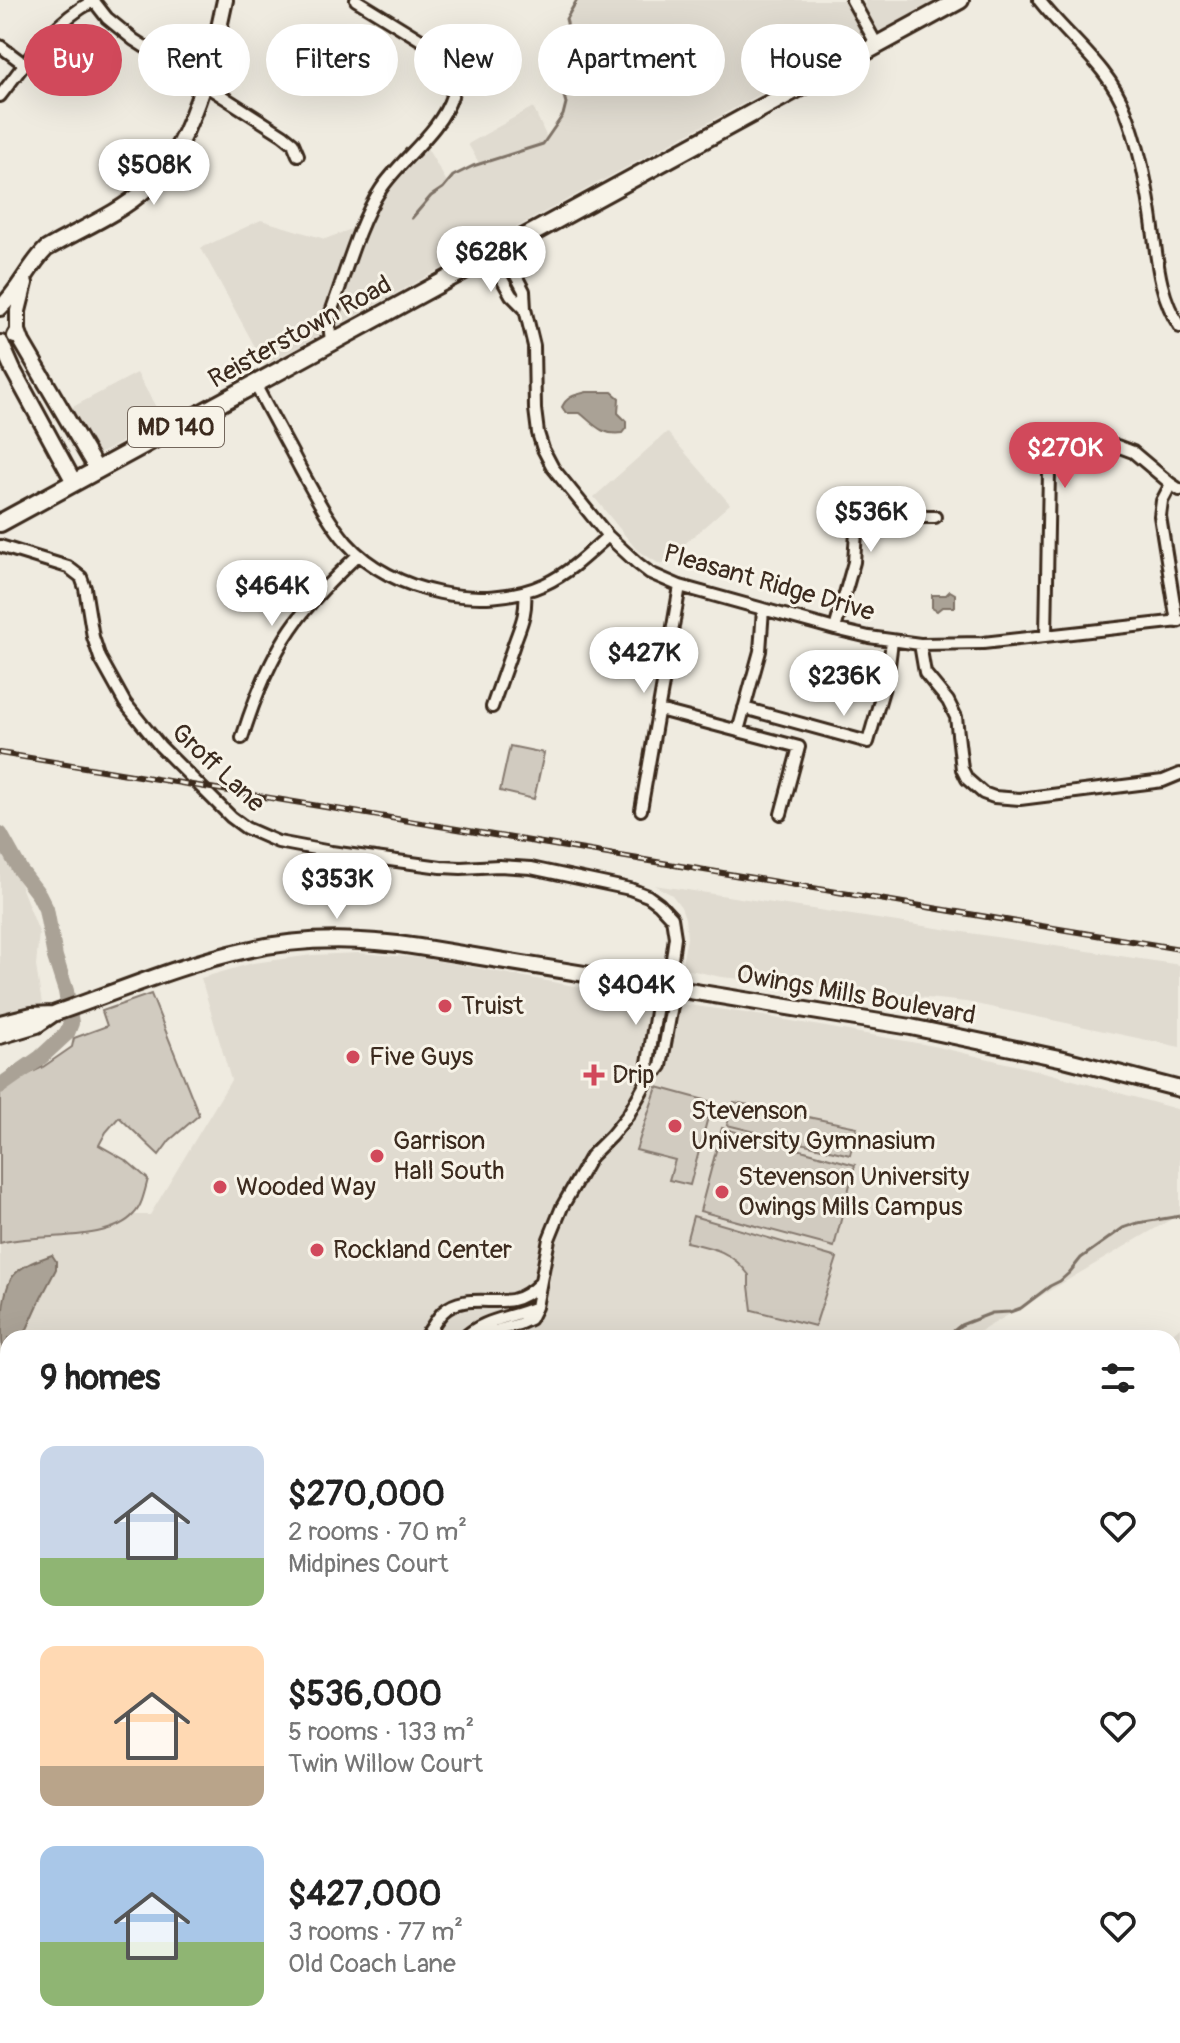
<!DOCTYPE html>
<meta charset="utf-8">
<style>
:root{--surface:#fff;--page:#f2f2f2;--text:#222;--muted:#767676;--accent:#d1495b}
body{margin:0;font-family:Pangolin,sans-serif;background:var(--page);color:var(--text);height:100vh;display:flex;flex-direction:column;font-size:30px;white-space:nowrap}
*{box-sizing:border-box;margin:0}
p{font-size:26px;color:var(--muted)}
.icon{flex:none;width:44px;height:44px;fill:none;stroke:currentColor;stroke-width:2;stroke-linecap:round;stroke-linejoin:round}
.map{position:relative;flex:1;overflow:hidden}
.side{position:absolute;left:0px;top:1330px;width:1180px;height:714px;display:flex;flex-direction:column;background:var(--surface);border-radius:24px 24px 0 0;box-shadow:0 8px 32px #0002}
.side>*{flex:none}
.banner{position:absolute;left:24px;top:24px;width:1132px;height:72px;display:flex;gap:16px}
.price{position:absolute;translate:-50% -68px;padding:0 18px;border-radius:28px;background:#fff;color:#222;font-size:26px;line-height:52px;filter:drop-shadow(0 2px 4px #0008)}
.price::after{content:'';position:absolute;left:50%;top:48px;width:24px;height:18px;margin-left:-12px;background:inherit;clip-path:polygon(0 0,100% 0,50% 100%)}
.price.on{background:var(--accent);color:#fff}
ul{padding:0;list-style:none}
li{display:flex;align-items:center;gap:24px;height:200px;padding:0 40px}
li span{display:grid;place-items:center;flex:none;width:224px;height:160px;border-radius:16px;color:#555}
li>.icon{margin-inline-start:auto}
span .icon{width:96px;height:96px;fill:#fffc;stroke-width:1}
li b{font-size:34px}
h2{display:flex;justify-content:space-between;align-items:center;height:96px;padding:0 40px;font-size:34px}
.pill{padding:0 28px;border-radius:36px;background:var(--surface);box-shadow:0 8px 32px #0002;font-size:28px;line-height:72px}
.pill.on{background:var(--accent);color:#fff}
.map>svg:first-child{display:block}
.built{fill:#e0dbd0}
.green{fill:#d1cbc0;stroke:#867a6f;stroke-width:2}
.water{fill:#aaa296;stroke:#7e7266;stroke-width:2}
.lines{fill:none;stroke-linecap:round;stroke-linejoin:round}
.stream{stroke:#7e7266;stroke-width:3}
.river{stroke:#aaa296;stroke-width:16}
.street-casing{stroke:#3b2a1e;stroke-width:16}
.secondary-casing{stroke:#3b2a1e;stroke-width:20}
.primary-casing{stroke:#3b2a1e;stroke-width:22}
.street{stroke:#f7f3e8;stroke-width:10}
.secondary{stroke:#f7f3e8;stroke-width:14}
.primary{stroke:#f7f3e8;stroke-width:16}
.rail-casing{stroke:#3b2a1e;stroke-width:6}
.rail{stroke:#f7f3e8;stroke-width:3;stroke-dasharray:9;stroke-linecap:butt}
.poi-dot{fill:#d1495b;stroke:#f7f3e8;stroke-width:3}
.labels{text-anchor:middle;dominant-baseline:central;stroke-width:6;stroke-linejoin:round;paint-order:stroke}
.shield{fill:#f7f3e8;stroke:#73665b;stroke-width:2}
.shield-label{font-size:24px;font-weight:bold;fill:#3b2a1e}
.street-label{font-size:26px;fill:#3b2a1e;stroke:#f7f3e8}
.poi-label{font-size:26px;fill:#3b2a1e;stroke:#f7f3e8;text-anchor:start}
</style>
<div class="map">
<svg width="1180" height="2043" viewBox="0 0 1180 2043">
<rect width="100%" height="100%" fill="#efebe0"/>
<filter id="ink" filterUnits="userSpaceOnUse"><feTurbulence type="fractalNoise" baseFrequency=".0125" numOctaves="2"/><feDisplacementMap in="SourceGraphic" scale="16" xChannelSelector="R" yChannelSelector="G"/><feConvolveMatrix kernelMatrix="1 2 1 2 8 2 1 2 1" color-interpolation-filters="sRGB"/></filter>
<g filter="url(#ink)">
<path class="built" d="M 577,0 L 844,0 L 865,37 L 265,365 L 201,248 L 261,220 L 325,239 L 349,230 L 370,219 L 382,193 L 424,143 L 447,182 L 479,163 L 468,144 L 533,107 L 547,138 L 554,131 L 563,115 L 566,103 L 564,96 L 568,86 L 562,66 L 562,55 L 568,30 L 566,19 Z
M 865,0 L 937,0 L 884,29 L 875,31 L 871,26 L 864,7 Z
M 137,373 L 163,420 L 97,455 L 93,453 L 67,410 Z
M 667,432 L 730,504 L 661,565 L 636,549 L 594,497 Z
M 0,847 L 17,876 L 39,932 L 36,966 L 42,1004 L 0,1015 Z
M 654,885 L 1180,965 L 1180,1047 L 966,1002 L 721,977 L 681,968 L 687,938 L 685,918 L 681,907 L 672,895 Z
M 359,953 L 422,958 L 645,999 L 746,1013 L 934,1046 L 1048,1073 L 1180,1110 L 1180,1214 L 969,1338 L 8,1338 L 8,1407 L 0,1403 L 0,1243 L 16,1239 L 112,1229 L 134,1215 L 150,1215 L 231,1080 L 201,978 L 253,963 L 312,955 Z
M 1180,1327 L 1180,1892 L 1172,1882 L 1172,1338 L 1167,1338 Z
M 1180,1894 L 1180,2002 L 1172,1989 L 1172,1900 Z
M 499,2036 L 896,2036 L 926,2043 L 498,2043 Z"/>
<path class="green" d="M 510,746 L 544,753 L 534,799 L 500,791 Z
M 151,994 L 199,1115 L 170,1140 L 159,1155 L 119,1117 L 106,1132 L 99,1145 L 127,1161 L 148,1179 C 145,1190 142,1206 134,1214 C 109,1243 36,1233 0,1243 L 0,1088 L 43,1067 L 72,1047 L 74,1038 L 107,1026 L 102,1011 Z
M 657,1087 L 712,1102 L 690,1185 L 669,1180 L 675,1160 L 636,1150 Z
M 734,1102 L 857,1127 L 850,1155 L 727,1125 Z
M 722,1128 L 855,1165 L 834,1247 L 700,1211 Z
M 693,1216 L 837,1258 L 815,1326 L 752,1310 L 749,1286 L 749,1275 C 731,1251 714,1248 686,1242 Z
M 0,1403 L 8,1407 L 8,1624 L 0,1615 Z
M 1172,1989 L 1180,2002 L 1180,2043 L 856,2043 L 853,2036 L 1172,2036 Z
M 177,2036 L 499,2036 L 498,2043 L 175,2043 Z"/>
<path class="water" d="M 587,392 L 612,392 L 619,398 L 618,413 L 626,421 L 626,428 L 622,433 C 601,436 594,424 580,413 L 566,413 L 562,407 C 567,396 575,395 587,392 Z
M 950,591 L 955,594 L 955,607 L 942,607 L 937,611 L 932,608 L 932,595 L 946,595 Z
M 52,1255 L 56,1261 L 56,1269 L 41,1298 L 23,1338 L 8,1338 L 8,1362 L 5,1361 C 0,1343 0,1294 13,1276 C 23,1264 39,1260 52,1255 Z
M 1172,1468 L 1180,1483 L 1180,1507 L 1172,1506 Z"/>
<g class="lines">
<path class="stream" d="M 412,218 L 431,196 L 443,188 L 453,176 L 473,166 L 543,144 L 563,115 L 566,103 L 564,96 L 568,90 C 567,76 560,65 562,51 C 564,39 570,30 566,19 L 577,0
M 334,325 L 347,301
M 945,1338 L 961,1325 L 992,1313 L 1010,1312 L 1021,1308 L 1050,1286 L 1060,1281 L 1069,1273 L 1081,1258 L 1123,1228 L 1138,1223 L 1180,1216
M 1129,2036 L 1141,2043
M 347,2043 L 353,2036"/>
<path class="river" d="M 0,834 L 20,870 L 39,895 L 46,909 L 55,957 L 66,991 L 71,1023 L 67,1033 L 40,1058 L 0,1086
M 0,1517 L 8,1521"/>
<g class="street-casing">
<path id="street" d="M 93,0 L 107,18 L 134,40 L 283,135 L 293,143 L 298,155
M 852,0 L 877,45
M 1039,0 C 1068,38 1109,66 1126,112 C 1138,143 1146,181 1151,214 C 1157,253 1157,293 1180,327
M 0,46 L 24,64
M 0,96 C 28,60 52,23 93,1
M 502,249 L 524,291 L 525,309 L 534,346 L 535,409 L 538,433 L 543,449 L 553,468 L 608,536 L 637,563 L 650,573 L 680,586 L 835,629 L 869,637 L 920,644 L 983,643 L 1180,621
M 489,256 L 511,295 L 525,309
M 331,341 L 329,324 L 330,315 C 344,277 359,221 381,189 C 401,159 441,131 452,96 C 458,77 447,61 434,48 L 356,0
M 255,384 C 270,413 286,441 301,470 C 315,495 328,521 347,543 C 391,593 484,612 545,584 C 569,573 588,554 608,536
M 1171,484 L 1162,501 L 1160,516 L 1177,622
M 0,546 L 68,567 L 81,577 L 85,588 L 93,637 L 100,658 L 125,703 L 160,746 L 231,817 L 246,828 L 278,842 L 331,852 L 441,867 L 461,868 L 499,866 L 531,868 L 630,889 L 648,896 L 659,904 L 672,918 L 675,937 L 668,988 L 672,1006 L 661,1066 L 658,1070 L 651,1074 L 628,1115 L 611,1136 L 591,1156 L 562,1207 L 549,1239 L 536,1307 L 530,1319 L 519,1324 L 470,1338
M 835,629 L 854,562 L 857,517 L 935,517
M 1046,636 L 1049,472 L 1053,457 L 1065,450 L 1117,446 L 1133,452 L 1171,484 L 1180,490
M 920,644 L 925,673 L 948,701 L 956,717 L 962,769 L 967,779 L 983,793 L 994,797 L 1020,799 L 1163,781 L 1180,774
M 492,707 C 499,687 506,667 513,647 C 520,626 527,615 525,592
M 744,708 L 868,742 L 888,673 L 892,641
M 659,710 L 799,747 L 781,814
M 738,731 L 760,651 L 763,609
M 242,738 C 254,700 269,661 291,629 C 310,601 334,578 358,555
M 641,810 L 680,586
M 651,1074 L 648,1063 L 657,1005 L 668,988
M 424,1338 C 431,1330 436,1319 443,1312 C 462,1294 490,1304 512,1300 C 523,1298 532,1291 540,1283
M 464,1338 C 482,1319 512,1318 536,1307
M 1172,1734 L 1180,1734"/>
</g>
<g class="secondary-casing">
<path id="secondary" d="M 0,308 C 19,291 28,267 46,249 C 80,229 117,215 146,189 C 189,153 214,55 225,0
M 18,331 L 22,342 L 97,470
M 15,336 L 18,331 L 18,311 L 25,283
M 1,343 L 13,370 L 74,482
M 0,1023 L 32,1015 L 53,1014
M 0,1036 L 37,1025 L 53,1014 C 117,992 181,964 247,950 C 304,937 361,938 419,947 L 911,1027 L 1064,1059 L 1180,1089"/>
</g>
<g class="primary-casing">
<path id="primary" d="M 0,523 L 960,0"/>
</g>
<use href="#street" class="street"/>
<use href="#secondary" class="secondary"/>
<use href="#primary" class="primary"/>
<g class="rail-casing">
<path id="rail" d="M 0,753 L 1180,949"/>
</g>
<use href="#rail" class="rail"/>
</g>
</g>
<g class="poi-dot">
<circle cx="445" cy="1006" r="8"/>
<circle cx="353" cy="1057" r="8"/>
<path d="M590 1063h8v8h8v8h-8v8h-8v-8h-8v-8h8z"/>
<circle cx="675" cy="1126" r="8"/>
<circle cx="377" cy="1156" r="8"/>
<circle cx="220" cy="1187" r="8"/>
<circle cx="722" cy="1192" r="8"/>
<circle cx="317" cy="1250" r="8"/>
</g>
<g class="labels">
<rect class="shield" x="128" y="407" width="96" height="40" rx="6"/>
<g class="shield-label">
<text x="176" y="427">MD 140</text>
</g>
<g class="street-label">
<text transform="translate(300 332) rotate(-29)">Reisterstown Road</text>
<text transform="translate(769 583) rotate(16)">Pleasant Ridge Drive</text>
<text transform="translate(218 768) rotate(43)">Groff Lane</text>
<text transform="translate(856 995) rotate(10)">Owings Mills Boulevard</text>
</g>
<g class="poi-label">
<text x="461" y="1006">Truist</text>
<text x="369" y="1057">Five Guys</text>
<text x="612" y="1075">Drip</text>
<text x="691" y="1111">Stevenson<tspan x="691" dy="30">University Gymnasium</tspan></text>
<text x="393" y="1141">Garrison<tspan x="393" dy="30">Hall South</tspan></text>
<text x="738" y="1177">Stevenson University<tspan x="738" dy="30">Owings Mills Campus</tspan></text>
<text x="236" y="1187">Wooded Way</text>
<text x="333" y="1250">Rockland Center</text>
</g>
</g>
</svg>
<b class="price" style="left:154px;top:207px">$508K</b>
<b class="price" style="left:491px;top:294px">$628K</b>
<b class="price on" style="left:1065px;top:490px">$270K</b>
<b class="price" style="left:871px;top:554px">$536K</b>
<b class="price" style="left:272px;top:628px">$464K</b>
<b class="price" style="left:644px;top:695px">$427K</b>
<b class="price" style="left:844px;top:718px">$236K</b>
<b class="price" style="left:337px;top:921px">$353K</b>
<b class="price" style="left:636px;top:1027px">$404K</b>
<div class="banner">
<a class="pill on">Buy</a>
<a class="pill">Rent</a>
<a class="pill">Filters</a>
<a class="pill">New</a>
<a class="pill">Apartment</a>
<a class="pill">House</a>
</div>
<section class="side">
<h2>9 homes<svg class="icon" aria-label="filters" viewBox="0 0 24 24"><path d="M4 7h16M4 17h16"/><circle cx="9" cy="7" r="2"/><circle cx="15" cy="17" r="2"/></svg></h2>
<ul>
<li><span style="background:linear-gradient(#c9d6e8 70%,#8fb573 0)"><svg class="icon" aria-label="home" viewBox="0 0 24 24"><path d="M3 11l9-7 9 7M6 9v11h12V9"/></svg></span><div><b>$270,000</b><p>2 rooms · 70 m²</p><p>Midpines Court</p></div><svg class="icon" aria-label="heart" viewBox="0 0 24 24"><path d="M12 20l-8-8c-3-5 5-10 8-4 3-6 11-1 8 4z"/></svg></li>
<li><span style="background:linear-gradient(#ffd9b3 75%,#b9a48a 0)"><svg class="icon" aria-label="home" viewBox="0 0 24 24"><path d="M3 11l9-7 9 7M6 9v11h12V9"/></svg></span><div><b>$536,000</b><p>5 rooms · 133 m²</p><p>Twin Willow Court</p></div><svg class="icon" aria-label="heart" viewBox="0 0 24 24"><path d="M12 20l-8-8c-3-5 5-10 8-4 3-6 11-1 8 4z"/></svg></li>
<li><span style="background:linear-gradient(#a9c7e8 60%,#8fb573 0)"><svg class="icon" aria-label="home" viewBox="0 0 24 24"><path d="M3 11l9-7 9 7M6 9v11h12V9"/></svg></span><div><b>$427,000</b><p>3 rooms · 77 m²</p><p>Old Coach Lane</p></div><svg class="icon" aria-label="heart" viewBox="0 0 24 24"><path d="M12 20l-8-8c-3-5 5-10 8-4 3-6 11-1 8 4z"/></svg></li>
</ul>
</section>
</div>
